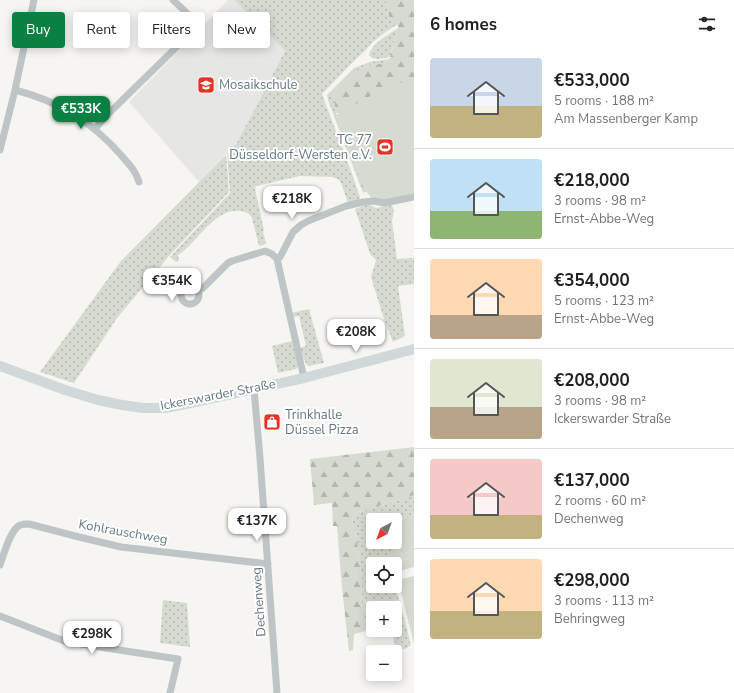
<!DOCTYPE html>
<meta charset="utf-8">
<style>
:root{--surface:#fff;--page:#f6f6f6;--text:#202124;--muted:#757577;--line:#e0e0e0;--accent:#0b8043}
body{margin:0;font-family:"Nunito Sans",sans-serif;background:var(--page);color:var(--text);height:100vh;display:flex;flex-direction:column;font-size:15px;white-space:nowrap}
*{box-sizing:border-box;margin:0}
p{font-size:13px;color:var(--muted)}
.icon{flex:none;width:22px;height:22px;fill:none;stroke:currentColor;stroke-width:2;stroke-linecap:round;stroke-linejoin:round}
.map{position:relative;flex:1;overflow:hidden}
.drawer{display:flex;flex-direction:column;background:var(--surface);width:320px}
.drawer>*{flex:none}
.hud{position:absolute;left:12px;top:12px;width:342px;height:36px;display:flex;gap:8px}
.needle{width:26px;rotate:221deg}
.fabs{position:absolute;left:366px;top:513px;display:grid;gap:8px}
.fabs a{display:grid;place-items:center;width:36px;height:36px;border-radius:4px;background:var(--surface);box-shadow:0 2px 10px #0003;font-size:20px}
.price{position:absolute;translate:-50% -34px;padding:0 9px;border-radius:8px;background:#fff;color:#222;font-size:13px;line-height:26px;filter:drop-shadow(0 1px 2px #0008)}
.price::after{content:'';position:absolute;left:50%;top:24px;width:12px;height:9px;margin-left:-6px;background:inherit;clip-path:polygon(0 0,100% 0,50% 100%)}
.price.current{background:var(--accent);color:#fff}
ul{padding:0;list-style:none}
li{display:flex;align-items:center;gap:12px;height:100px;padding:0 16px}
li+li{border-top:1px solid var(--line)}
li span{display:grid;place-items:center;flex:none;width:112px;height:80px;border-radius:4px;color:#555}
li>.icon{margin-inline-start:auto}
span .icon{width:48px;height:48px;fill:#fffc;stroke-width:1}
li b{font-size:17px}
h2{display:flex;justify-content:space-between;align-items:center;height:48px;padding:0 16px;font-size:17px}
.chip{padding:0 14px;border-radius:4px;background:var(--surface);box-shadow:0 2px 10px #0003;font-size:14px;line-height:36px}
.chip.current{background:var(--accent);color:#fff}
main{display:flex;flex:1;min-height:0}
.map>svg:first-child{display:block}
.built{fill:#e6e7e5}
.grass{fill:url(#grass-dots)}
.forest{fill:url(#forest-firs)}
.green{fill:#d6dbd1}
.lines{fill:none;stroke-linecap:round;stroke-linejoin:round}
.minor{stroke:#bfc4c6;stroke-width:7}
.secondary{stroke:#d1d8da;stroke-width:10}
.labels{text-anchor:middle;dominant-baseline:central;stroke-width:4;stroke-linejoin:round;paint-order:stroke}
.poi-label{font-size:13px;fill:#657a83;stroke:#fff;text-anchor:start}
.street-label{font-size:13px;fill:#657a83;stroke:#fff}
</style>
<main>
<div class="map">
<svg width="414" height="693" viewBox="0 0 414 693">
<defs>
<pattern id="grass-dots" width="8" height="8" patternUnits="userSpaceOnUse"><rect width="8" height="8" fill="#d6dbd1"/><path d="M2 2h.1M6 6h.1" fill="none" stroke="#b1b7af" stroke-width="1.8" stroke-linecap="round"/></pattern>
<pattern id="forest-firs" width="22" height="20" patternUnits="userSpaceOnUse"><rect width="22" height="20" fill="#d6dbd1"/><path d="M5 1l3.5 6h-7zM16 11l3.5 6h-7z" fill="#b1b7af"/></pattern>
</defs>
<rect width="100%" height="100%" fill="#f6f5f2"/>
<path class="built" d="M 228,0 L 234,0 L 285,51 L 237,143 L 199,182 L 129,102 Z"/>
<path class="grass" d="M 234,0 L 386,0 L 390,19 L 398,24 L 387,31 L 373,42 L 365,51 L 356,59 L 322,94 L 351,171 L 360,197 L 359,200 L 348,203 L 341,183 L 338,179 L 332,177 L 300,176 L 256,186 L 255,189 L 264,230 L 263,231 L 266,244 L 259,246 L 252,218 C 249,213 245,211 239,211 C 220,208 202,233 190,245 C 186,249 182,252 178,255 L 179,261 L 176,262 L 170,257 L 230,193 L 227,154 L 237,143 L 285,51 Z
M 398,28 L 390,57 C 383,58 374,62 369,55 C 372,43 388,35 398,28 Z
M 389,59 L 384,63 L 361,68 L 333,91 L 336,113 L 363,182 L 370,190 L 363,193 L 328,100 L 327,95 L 354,68 L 370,62 Z
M 226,155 L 229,192 L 169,256 L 117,318 L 74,383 L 40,372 L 121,261 Z
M 368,204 L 376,208 L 392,205 L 394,211 L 392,221 L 397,259 L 414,258 L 414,284 L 398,286 L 405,336 L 393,342 L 383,316 L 371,277 L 376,260 L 370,254 L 355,209 Z
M 309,309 L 324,363 L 308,366 C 304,361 302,354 300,348 L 306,346 L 299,316 L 293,317 L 291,313 Z
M 292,341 L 298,364 L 298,367 L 296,369 L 278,373 L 272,346 Z
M 414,495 L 414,514 L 392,520 L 373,520 L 373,542 L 389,542 L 396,566 L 395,567 L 395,564 L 373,564 L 373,586 L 395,586 L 395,585 L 411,645 L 405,649 L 396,650 L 393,637 L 389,637 L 385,630 L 395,630 L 395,608 L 373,608 L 373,611 L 361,609 L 362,578 L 359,562 L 358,547 L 352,520 L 355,513 Z
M 163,600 L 187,603 L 190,647 L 160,643 Z"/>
<path class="forest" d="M 386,0 L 414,0 L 414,80 L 344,113 L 336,113 L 333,91 L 361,68 L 384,63 L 390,58 L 398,28 L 398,25 L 390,20 Z
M 414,447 L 414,495 L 355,513 L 352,520 L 358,547 L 359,562 L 362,578 L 361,609 L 373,611 L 373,629 L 354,634 L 353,650 L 349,651 L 342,588 L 337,526 L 333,526 L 332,503 L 314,505 L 310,459 Z"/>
<path class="green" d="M 414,78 L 414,196 L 384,202 L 373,200 L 365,190 L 334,116 L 383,89 Z
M 414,514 L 414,567 L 397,572 L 389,542 L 395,542 L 395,520 L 392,520 Z
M 414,576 L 414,644 L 398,580 Z"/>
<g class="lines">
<path class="minor" d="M 15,90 C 58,101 91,121 121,155 C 129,165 135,169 139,182
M 95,129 L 107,115 L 190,34 C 196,16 184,11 173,0
M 0,150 L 15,90 L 34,0
M 277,259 L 304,378
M181 295a9 9 0 1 1 18 0a9 9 0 1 1-18 0Z
M 198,291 L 204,287 L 228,263 L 232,261 L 265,251 L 272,254 L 277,259 L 280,257 L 293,232 L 301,225 L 308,221 L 346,206 L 363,202 L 374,201 L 384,203 L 414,197
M 254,389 L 260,458 L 277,693
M 0,565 C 4,554 10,530 20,525 C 23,524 26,524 29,524 L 79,537 L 121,547 L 268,564
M 0,616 L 64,641 L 106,648 L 178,659 L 170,693"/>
<path class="secondary" d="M 0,366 L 65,390 L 98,400 L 122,405 L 143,408 L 165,408 L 186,404 L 304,378 L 414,349"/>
</g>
<defs>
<g id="school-square" transform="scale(0.9)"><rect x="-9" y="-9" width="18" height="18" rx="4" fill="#e33425" stroke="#fff"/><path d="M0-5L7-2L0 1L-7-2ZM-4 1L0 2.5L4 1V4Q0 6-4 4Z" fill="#fff"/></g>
<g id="stadium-square" transform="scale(0.9)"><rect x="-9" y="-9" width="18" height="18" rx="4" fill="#e33425" stroke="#fff"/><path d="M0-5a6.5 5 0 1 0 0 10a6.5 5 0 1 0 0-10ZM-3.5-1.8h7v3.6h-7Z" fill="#fff"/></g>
<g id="shop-square" transform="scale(0.9)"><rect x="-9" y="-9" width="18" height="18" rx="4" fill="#e33425" stroke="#fff"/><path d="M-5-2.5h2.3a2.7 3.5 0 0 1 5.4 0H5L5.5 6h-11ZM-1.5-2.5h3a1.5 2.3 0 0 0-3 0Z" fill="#fff"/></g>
</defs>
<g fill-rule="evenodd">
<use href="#school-square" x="206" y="85"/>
<use href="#stadium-square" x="385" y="147"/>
<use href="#shop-square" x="272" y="422"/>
</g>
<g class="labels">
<g class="poi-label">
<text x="219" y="85">Mosaikschule</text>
<text x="372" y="140" text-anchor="end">TC 77<tspan x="372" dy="15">Düsseldorf-Wersten e.V.</tspan></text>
<text x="285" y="415">Trinkhalle<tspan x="285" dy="15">Düssel Pizza</tspan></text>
</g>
<g class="street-label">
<text transform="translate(218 395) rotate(-11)">Ickerswarder Straße</text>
<text transform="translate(123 532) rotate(10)">Kohlrauschweg</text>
<text transform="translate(259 602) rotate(-94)">Dechenweg</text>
</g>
</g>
</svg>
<div class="fabs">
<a><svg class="needle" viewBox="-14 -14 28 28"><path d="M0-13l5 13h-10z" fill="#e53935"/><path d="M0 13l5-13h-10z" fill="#757577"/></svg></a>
<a><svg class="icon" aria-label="locate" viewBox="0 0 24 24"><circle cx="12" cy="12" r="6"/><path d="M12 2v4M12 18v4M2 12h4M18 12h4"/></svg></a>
<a>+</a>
<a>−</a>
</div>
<b class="price current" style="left:81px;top:130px">€533K</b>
<b class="price" style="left:292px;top:220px">€218K</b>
<b class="price" style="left:172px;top:302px">€354K</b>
<b class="price" style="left:356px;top:353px">€208K</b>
<b class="price" style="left:257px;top:542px">€137K</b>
<b class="price" style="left:92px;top:655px">€298K</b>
<div class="hud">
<a class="chip current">Buy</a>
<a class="chip">Rent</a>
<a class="chip">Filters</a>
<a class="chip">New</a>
</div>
</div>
<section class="drawer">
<h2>6 homes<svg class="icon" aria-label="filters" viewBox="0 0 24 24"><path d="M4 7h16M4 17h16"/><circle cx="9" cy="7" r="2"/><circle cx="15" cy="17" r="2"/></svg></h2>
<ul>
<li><span style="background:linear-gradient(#c9d6e8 60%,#c2b280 0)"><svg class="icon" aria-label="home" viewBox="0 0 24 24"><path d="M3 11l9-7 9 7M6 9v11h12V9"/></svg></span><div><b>€533,000</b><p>5 rooms · 188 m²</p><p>Am Massenberger Kamp</p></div></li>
<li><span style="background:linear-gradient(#bfe0f5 65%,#8fb573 0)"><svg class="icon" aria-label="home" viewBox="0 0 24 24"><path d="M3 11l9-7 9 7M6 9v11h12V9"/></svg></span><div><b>€218,000</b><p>3 rooms · 98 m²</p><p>Ernst-Abbe-Weg</p></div></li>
<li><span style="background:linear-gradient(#ffd9b3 70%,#b9a48a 0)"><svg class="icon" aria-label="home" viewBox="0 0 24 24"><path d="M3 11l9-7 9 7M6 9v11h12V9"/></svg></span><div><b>€354,000</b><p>5 rooms · 123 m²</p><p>Ernst-Abbe-Weg</p></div></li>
<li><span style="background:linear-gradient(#dfe7d0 60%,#b9a48a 0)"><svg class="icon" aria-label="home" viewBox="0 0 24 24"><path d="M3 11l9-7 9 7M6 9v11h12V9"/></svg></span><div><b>€208,000</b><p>3 rooms · 98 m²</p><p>Ickerswarder Straße</p></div></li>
<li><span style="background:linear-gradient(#f6c9c9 70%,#c2b280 0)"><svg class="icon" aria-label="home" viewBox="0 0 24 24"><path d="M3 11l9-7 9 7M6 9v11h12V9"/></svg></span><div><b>€137,000</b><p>2 rooms · 60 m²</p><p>Dechenweg</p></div></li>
<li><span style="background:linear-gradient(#ffd9b3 65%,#c2b280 0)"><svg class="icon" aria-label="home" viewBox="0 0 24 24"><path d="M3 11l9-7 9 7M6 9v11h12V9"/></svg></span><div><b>€298,000</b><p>3 rooms · 113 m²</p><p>Behringweg</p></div></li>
</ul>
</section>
</main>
